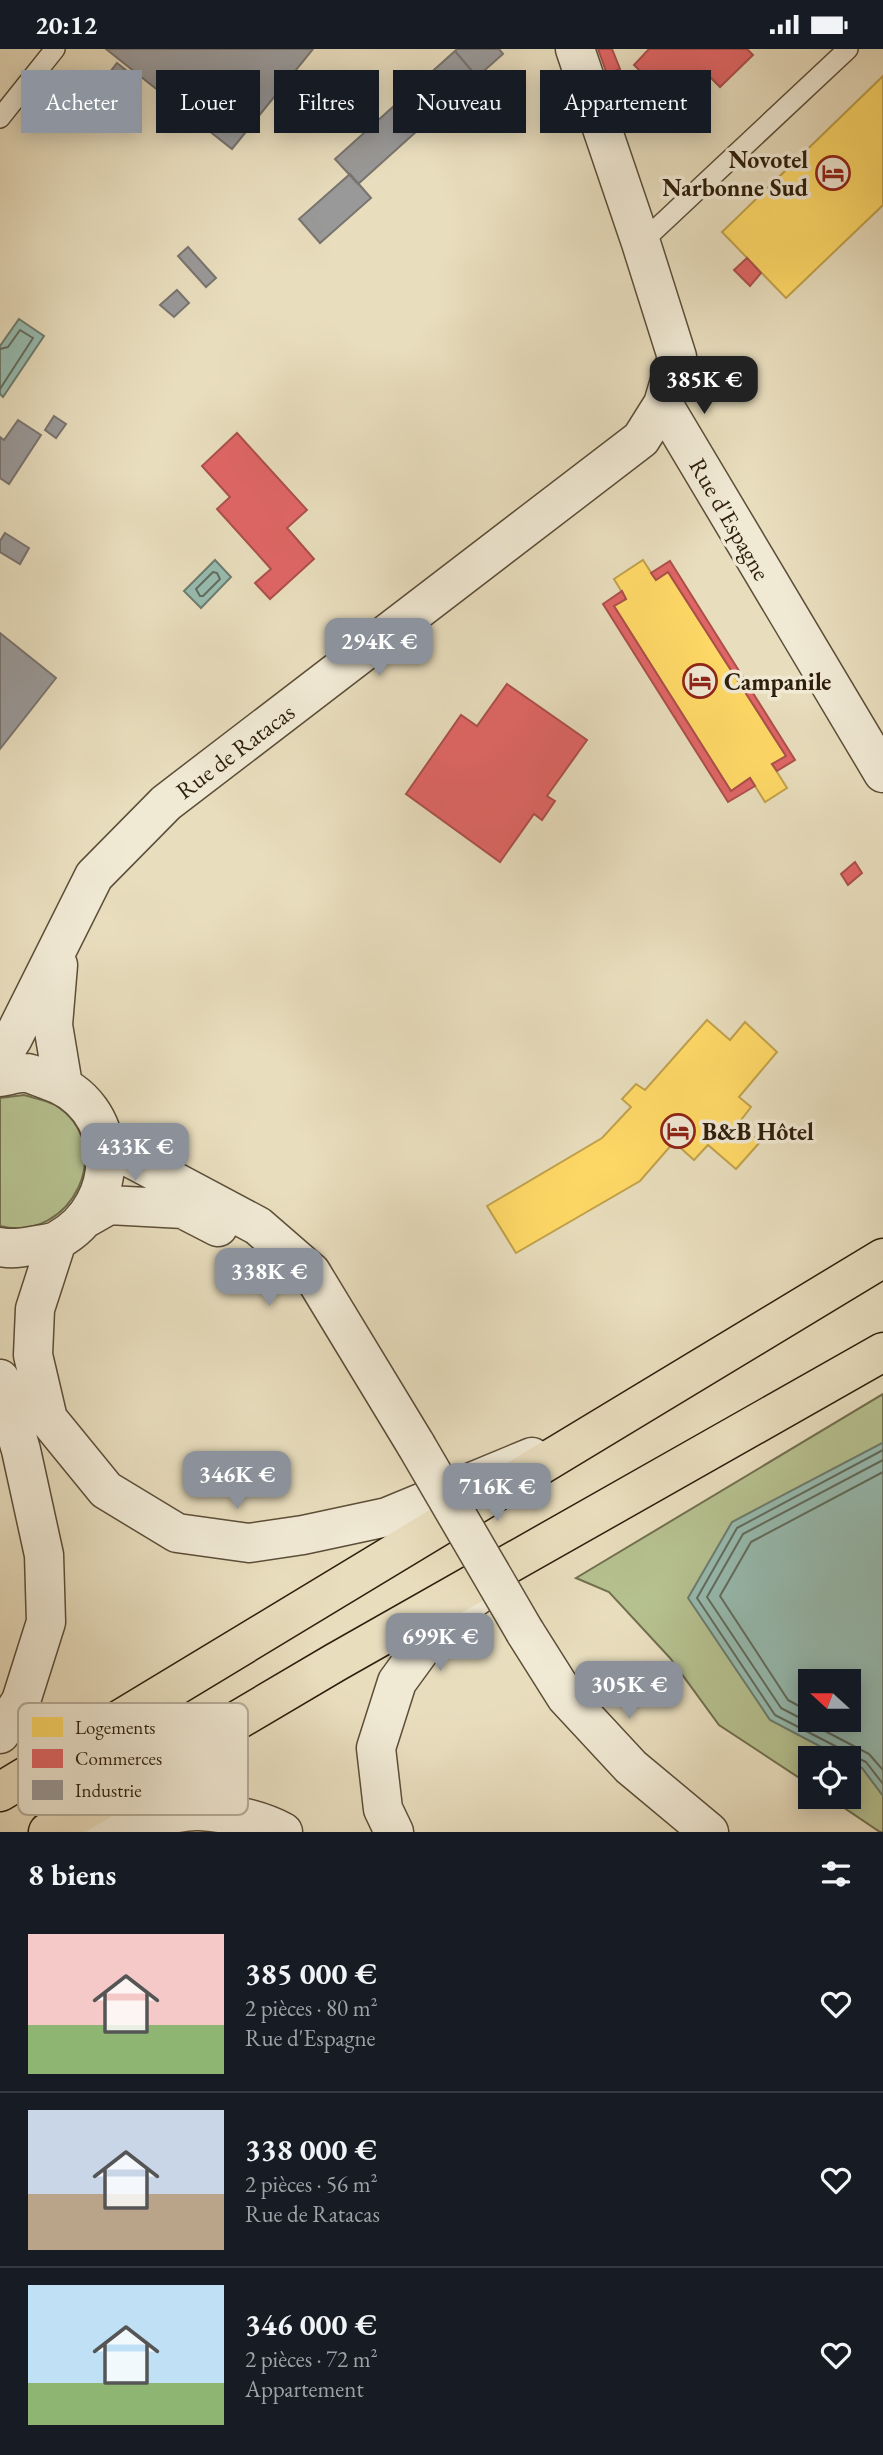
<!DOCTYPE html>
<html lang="fr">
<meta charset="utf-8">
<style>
:root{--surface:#171b24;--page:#242831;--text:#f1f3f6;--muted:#9ea1a6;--line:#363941;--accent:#8c9099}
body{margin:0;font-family:"EB Garamond",serif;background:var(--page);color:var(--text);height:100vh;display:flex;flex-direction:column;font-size:26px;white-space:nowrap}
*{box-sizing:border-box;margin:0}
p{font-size:23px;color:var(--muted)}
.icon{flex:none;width:38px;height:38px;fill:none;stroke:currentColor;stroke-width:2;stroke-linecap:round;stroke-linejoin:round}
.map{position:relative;height:1783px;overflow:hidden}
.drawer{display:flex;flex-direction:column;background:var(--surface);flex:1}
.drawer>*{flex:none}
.top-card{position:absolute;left:21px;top:21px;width:842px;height:63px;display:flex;gap:14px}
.needle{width:46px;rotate:291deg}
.controls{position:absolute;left:798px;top:1620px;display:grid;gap:14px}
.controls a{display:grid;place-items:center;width:63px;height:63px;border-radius:0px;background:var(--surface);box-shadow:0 4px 18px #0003;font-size:35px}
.price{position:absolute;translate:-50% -60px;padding:0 16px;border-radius:14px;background:var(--accent);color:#fff;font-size:23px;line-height:46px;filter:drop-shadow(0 2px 4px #0008)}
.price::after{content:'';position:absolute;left:50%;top:42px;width:21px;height:16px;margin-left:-10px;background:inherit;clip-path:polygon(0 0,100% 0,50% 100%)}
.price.active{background:#222;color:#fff}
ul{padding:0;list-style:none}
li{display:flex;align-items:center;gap:21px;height:175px;padding:0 28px}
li+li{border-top:2px solid var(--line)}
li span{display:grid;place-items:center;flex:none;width:196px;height:140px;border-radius:0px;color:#555}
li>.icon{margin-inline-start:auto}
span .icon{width:84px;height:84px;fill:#fffc;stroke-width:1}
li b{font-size:30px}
h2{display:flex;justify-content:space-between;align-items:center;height:84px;padding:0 28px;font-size:30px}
.chip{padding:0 24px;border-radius:0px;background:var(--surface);box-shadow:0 4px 18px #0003;font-size:24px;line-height:63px}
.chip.active{background:var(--accent);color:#fff}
.status{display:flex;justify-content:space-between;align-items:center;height:49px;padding:0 35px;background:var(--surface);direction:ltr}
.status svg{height:19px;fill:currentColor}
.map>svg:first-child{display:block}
.green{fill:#b6c190;stroke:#72704e;stroke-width:2;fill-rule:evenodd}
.water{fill:#97bcb1;stroke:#6d7d6f;stroke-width:2;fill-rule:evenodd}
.homes{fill:#ffd966;stroke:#c0a14b;stroke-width:2}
.shops{fill:#e06666;stroke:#ab504b;stroke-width:2}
.industry{fill:#999;stroke:#79746f;stroke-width:2}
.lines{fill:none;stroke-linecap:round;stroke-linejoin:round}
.shore{stroke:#626d5e;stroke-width:2}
.lane-casing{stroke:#5c4e38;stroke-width:22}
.street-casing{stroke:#5c4e38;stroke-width:41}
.primary-casing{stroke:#2e1e0c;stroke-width:41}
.lane{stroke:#f0e9d4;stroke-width:19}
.street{stroke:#f0e9d4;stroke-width:38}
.primary{stroke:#e8ddbd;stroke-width:38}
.street-bridge-casing{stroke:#5c4e38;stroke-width:41;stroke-linecap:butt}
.street-bridge{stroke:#f0e9d4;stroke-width:38}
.labels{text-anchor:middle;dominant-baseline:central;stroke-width:7;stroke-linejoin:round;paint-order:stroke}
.poi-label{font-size:24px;font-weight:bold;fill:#2e1e0c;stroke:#f0e9d4;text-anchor:start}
.street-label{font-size:24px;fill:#2e1e0c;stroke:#f0e9d4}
.key{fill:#f0e9d4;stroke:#b6ac98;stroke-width:2}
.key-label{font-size:19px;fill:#2e1e0c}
</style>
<div class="status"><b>20:12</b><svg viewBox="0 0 49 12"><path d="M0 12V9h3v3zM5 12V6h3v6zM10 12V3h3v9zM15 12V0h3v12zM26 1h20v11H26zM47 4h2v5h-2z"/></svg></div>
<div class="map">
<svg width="883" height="1783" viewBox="0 0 883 1783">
<rect width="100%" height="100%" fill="#e8ddbd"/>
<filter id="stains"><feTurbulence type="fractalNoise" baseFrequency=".00286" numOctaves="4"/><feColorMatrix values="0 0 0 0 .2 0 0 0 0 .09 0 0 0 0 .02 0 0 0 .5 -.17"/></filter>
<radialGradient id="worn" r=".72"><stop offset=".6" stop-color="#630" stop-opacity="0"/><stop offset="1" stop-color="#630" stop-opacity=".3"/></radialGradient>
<path class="green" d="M 24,1046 C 34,1049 46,1051 55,1056 C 119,1096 72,1195 0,1177 L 0,1049 Z
M 883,1345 L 883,1783 L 880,1783 L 828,1748 L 849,1748 L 849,1710 L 810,1710 L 810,1736 L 719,1676 L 670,1609 L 609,1543 L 576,1529 ZM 810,1633 L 849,1633 L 849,1671 L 810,1671 Z"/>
<path class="water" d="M 19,270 L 44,287 L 3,348 L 0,345 L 0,297 Z
M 215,511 L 231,528 L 201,559 L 184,542 Z
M 882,1394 L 883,1394 L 883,1747 L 862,1719 L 849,1712 L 849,1710 L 844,1710 L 770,1671 L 688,1549 L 732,1473 ZM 810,1633 L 849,1633 L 849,1671 L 810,1671 Z"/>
<path class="homes" d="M 883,27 L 883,156 L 786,249 L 722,183 Z
M 643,511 L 656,531 L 668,523 L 786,707 L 772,715 L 787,739 L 765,753 L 750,729 L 731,742 L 614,557 L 626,550 L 614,530 Z
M 707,971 L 730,991 L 745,973 L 777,1003 L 739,1048 L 751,1058 L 738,1075 L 760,1093 L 736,1120 L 708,1096 L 694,1111 L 674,1093 L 640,1132 L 516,1204 L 487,1157 L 602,1089 L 631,1058 L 622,1050 L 636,1035 L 645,1041 Z"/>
<path class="shops" d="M 598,0 L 612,0 L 620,20 L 607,25 Z
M 649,0 L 747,0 L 753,6 L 720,38 L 707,25 L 675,57 L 634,16 Z
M 747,209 L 761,224 L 750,237 L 734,221 Z
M 237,384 L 307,461 L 287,479 L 314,510 L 270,550 L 255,534 L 271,520 L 217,460 L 230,448 L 202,417 Z
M 670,512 L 795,711 L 777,722 L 772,715 L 786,707 L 668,523 L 656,531 L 651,524 Z
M 622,542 L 626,550 L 614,557 L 731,742 L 750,729 L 755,737 L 728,753 L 603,555 Z
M 507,635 L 587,691 L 547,747 L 555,752 L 542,771 L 534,765 L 500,813 L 406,745 L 461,666 L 477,677 Z
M 855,813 L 862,824 L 848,836 L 841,825 Z"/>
<path class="industry" d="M 106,0 L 313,0 L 232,100 Z
M 457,0 L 499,0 L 503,5 L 477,28 L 455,2 Z
M 455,2 L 477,28 L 358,135 L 335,110 Z
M 117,14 L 137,30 L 123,48 L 103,32 Z
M 350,125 L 371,149 L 320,194 L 299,170 Z
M 188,198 L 216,229 L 206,238 L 178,207 Z
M 177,241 L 189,254 L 174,268 L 160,256 Z
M 54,367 L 66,375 L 56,389 L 45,381 Z
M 18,371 L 41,386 L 9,435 L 0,429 L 0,388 L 4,391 Z
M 5,484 L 29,499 L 20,515 L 0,503 L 0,492 Z
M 0,584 L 56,629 L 0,700 Z"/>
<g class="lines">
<path class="shore" d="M 0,300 L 8,298 L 20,281 L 33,289 L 0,340
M 213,523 L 217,524 L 220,530 L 203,547 L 200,547 L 196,540 Z
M 883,1401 L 737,1479 L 697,1549 L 775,1666 L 841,1700 L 847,1706 L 853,1707 L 866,1713 L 883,1735
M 883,1411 L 743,1485 L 707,1548 L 781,1659 L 869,1705 L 883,1721
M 810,1663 L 788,1651 L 720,1547 L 751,1493 L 883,1423"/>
<g class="lane-casing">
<path id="lane" d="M 0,69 L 55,0
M 641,194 L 848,0"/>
</g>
<g class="street-casing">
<path id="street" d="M 575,0 L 641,194 L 677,308 L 663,355 L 883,724
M 58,916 L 53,976 L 63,1036
M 0,1010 L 13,989 L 94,827 L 166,754 L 641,390 L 663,355
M 0,1028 C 8,1027 19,1023 27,1024 C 33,1025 41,1029 47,1031 C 122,1054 124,1155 58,1191 C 52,1194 44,1195 37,1196 C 24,1198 13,1201 0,1198
M 106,1096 L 258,1177 L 311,1223 L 416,1396
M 88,1168 L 109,1156 L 183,1160 L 218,1178
M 57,1192 L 35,1260 L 33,1306 L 48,1370 L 106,1441 L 177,1484 L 249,1494 L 303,1486 L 387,1468 L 532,1408
M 0,1330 L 21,1401 L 44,1506 L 46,1573 L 21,1652 L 0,1685
M 525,1583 L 566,1648 L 631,1718 L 709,1783
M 103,1783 C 123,1776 179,1761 199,1762 C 227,1764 259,1770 283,1783
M 394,1783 L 383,1760 L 376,1699 L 397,1633 L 440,1574 L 479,1545"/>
</g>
<g class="primary-casing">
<path id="primary" d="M 0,1743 L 883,1209
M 48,1783 L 336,1613 L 883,1303"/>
</g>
<use href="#lane" class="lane"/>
<use href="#street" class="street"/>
<use href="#primary" class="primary"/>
<g class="street-bridge-casing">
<path id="street-bridge" d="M 416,1396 L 525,1583"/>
</g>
<use href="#street-bridge" class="street-bridge"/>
</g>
<defs>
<g id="hotel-ring" transform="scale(1.75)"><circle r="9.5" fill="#f0e9d4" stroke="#8f2418" stroke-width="1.5"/><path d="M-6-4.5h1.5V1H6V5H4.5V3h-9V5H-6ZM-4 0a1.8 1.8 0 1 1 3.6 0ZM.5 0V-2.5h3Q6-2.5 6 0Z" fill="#8f2418"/></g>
</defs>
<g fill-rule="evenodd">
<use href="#hotel-ring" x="833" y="124"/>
<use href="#hotel-ring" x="700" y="632"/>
<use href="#hotel-ring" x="678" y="1082"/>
</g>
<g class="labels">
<g class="poi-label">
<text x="808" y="110" text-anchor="end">Novotel<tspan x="808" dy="28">Narbonne Sud</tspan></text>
<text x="724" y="632">Campanile</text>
<text x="702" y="1082">B&amp;B Hôtel</text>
</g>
<g class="street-label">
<text transform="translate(730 470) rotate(60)">Rue d'Espagne</text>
<text transform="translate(235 702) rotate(-37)">Rue de Ratacas</text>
</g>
</g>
<rect x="18" y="1654" width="230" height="112" rx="10" class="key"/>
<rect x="32" y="1668" width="31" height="20" fill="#ffd966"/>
<rect x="32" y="1700" width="31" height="19" fill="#e06666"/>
<rect x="32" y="1731" width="31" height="20" fill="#999"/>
<g class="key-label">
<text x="75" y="1685">Logements</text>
<text x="75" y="1716">Commerces</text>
<text x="75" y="1748">Industrie</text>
</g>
<rect width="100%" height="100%" filter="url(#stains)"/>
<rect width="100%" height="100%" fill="url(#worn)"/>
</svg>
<div class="controls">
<a><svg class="needle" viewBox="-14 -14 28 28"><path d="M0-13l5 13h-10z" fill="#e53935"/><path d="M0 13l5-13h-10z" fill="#9ea1a6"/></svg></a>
<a><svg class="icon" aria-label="locate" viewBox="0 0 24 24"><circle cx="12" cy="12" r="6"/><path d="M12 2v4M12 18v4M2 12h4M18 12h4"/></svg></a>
</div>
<b class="price active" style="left:704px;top:367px">385K €</b>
<b class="price" style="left:379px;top:629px">294K €</b>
<b class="price" style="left:135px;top:1134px">433K €</b>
<b class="price" style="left:269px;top:1259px">338K €</b>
<b class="price" style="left:237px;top:1462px">346K €</b>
<b class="price" style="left:497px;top:1474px">716K €</b>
<b class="price" style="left:440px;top:1624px">699K €</b>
<b class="price" style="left:629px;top:1672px">305K €</b>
<div class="top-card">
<a class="chip active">Acheter</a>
<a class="chip">Louer</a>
<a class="chip">Filtres</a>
<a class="chip">Nouveau</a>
<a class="chip">Appartement</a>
</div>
</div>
<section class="drawer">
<h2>8 biens<svg class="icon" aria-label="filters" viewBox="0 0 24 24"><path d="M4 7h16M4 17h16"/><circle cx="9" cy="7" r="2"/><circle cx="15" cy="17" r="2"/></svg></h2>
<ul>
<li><span style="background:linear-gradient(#f6c9c9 65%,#8fb573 0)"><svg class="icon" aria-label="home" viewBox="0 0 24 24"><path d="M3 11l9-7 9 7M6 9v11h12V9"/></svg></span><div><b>385 000 €</b><p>2 pièces · 80 m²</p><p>Rue d'Espagne</p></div><svg class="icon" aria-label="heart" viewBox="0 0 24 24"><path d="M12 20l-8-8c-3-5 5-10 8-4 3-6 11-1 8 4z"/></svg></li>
<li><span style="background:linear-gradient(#c9d6e8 60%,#b9a48a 0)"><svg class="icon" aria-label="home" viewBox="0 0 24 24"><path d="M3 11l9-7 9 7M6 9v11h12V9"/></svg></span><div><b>338 000 €</b><p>2 pièces · 56 m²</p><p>Rue de Ratacas</p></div><svg class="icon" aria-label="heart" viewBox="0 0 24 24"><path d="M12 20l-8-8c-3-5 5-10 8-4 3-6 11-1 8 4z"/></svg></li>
<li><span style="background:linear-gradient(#bfe0f5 70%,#8fb573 0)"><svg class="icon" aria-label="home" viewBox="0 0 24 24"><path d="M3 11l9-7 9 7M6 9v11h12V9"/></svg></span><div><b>346 000 €</b><p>2 pièces · 72 m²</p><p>Appartement</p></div><svg class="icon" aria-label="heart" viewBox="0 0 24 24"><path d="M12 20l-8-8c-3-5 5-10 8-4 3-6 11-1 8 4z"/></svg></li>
</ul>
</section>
